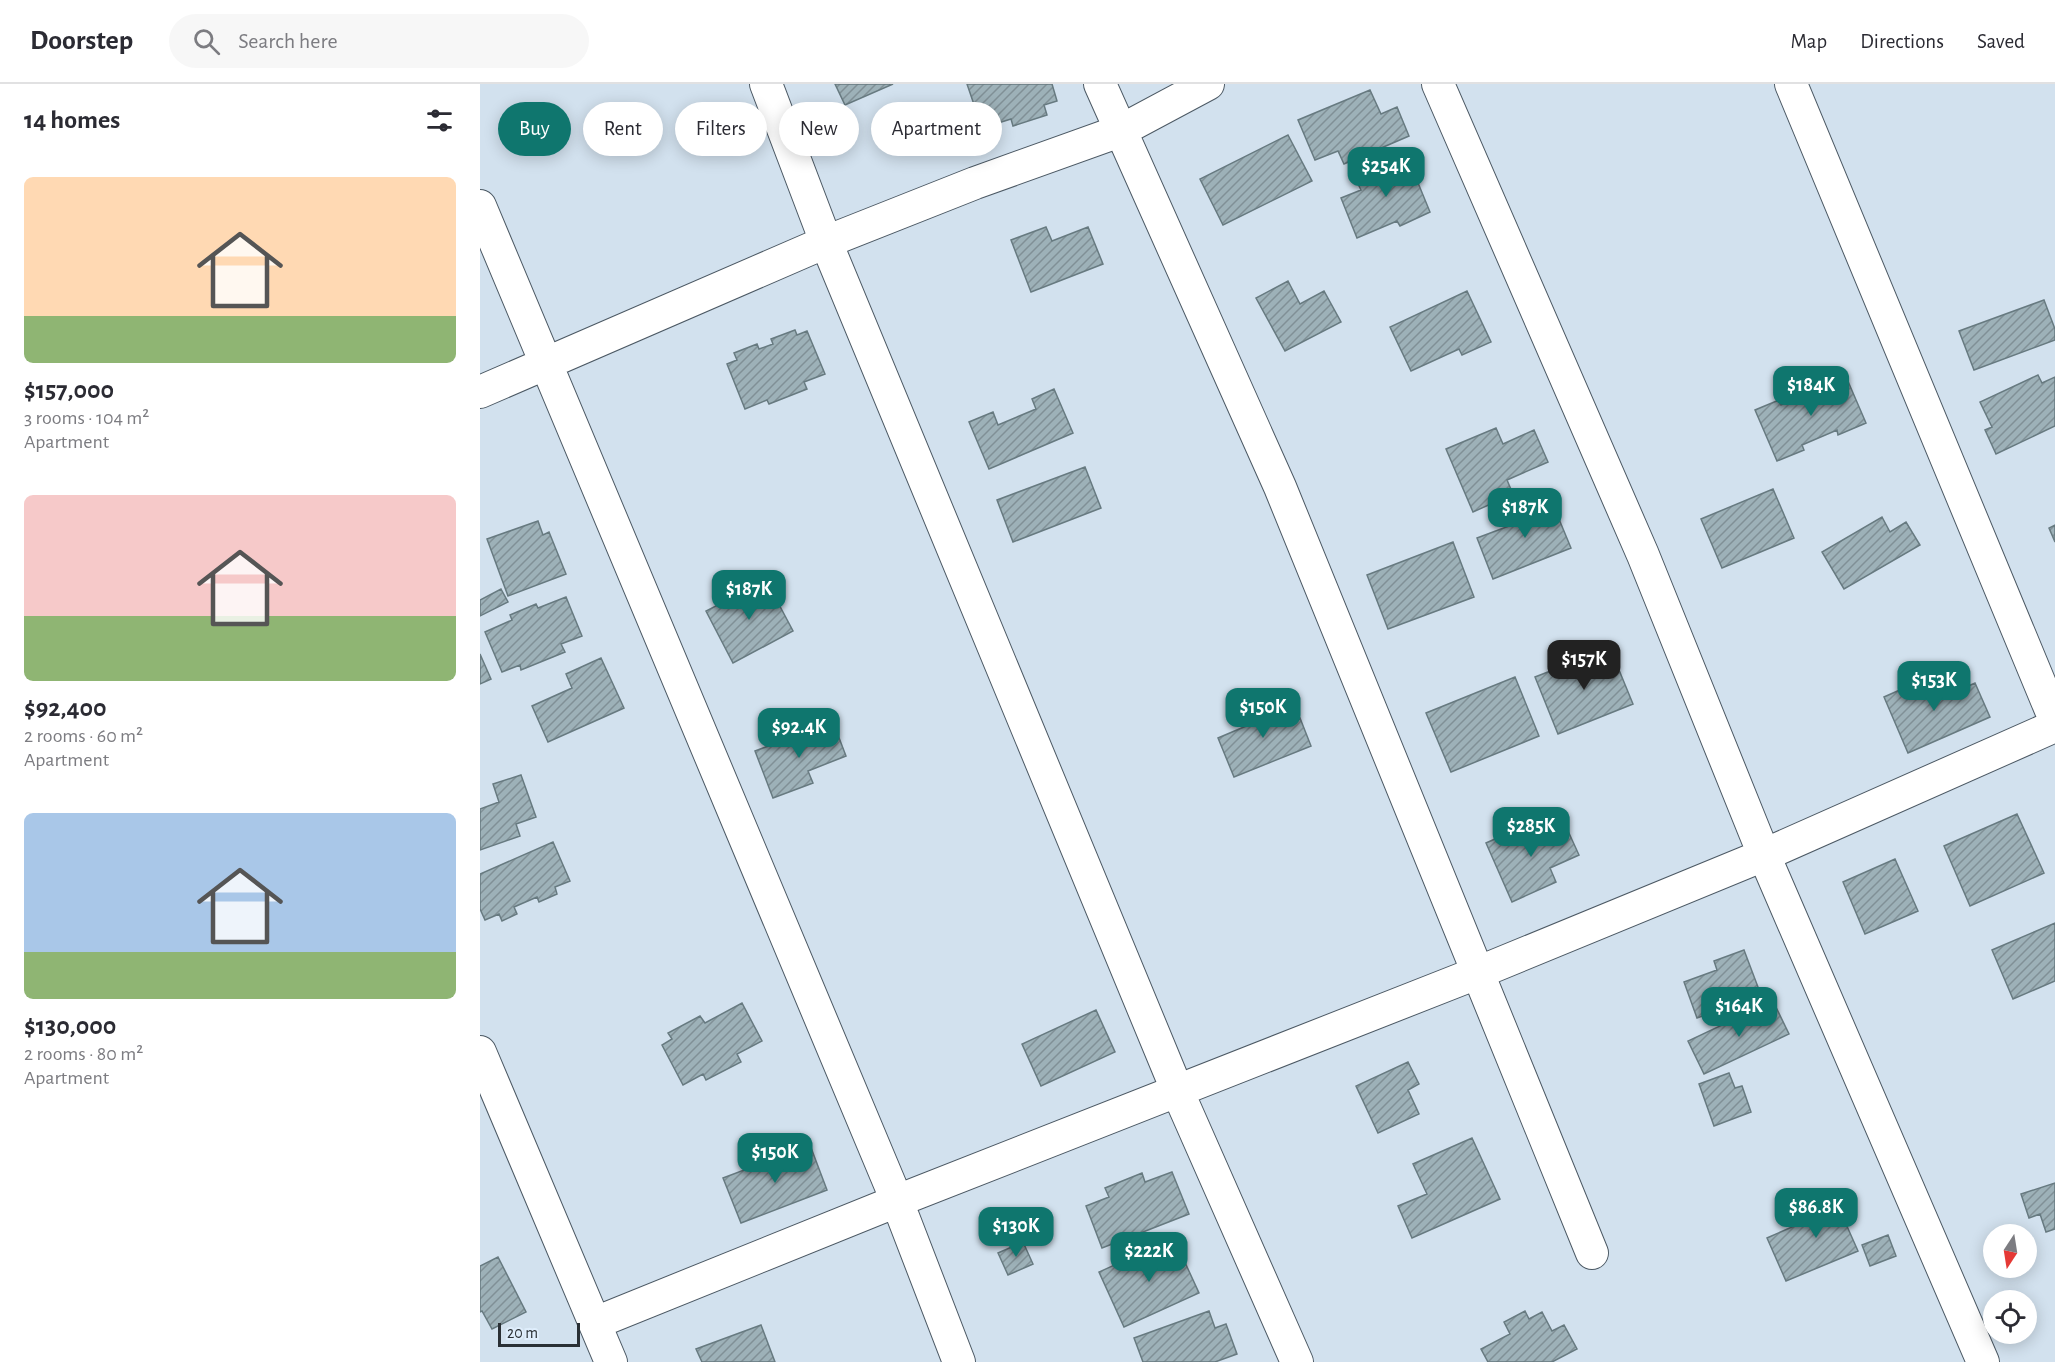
<!DOCTYPE html>
<meta charset="utf-8">
<style>
:root{--surface:#fff;--page:#f7f7f7;--text:#2b2b33;--muted:#7c7c81;--line:#e1e1e2;--accent:#0f766e}
body{margin:0;font-family:"Alegreya Sans",sans-serif;background:var(--page);color:var(--text);height:100vh;display:flex;flex-direction:column;font-size:22px;white-space:nowrap}
*{box-sizing:border-box;margin:0}
p{font-size:20px;color:var(--muted)}
.icon{flex:none;width:33px;height:33px;fill:none;stroke:currentColor;stroke-width:2;stroke-linecap:round;stroke-linejoin:round}
.map{position:relative;flex:1;overflow:hidden}
.details{display:flex;flex-direction:column;background:var(--surface);width:480px}
.details>*{flex:none}
.banner{position:absolute;left:18px;top:18px;width:570px;height:54px;display:flex;gap:12px}
.needle{width:39px;rotate:192deg}
.fabs{position:absolute;left:1503px;top:1140px;display:grid;gap:12px}
.fabs a{display:grid;place-items:center;width:54px;height:54px;border-radius:50%;background:var(--surface);box-shadow:0 3px 15px #0003;font-size:30px}
.scale{position:absolute;left:18px;bottom:15px;width:82px;box-sizing:border-box;padding-left:6px;border:3px solid #2a3035;border-top:0;font-size:16px;line-height:21px;white-space:nowrap;color:#2a3035;-webkit-text-stroke:4px #dfeefc;paint-order:stroke}
.price{position:absolute;translate:-50% -51px;padding:0 14px;border-radius:12px;background:var(--accent);color:#fff;font-size:20px;line-height:39px;filter:drop-shadow(0 2px 3px #0008)}
.price::after{content:'';position:absolute;left:50%;top:36px;width:18px;height:14px;margin-left:-9px;background:inherit;clip-path:polygon(0 0,100% 0,50% 100%)}
.price.active{background:#222;color:#fff}
ul{padding:0;list-style:none}
li{display:grid;align-content:center;gap:12px;height:318px;padding:0 24px}
li span{display:grid;place-items:center;height:186px;border-radius:9px;color:#555}
li>.icon{margin-inline-start:auto}
span .icon{width:108px;height:108px;fill:#fffc;stroke-width:1}
li b{font-size:26px}
h2{display:flex;justify-content:space-between;align-items:center;height:72px;padding:0 24px;font-size:26px}
.chip{padding:0 21px;border-radius:27px;background:var(--surface);box-shadow:0 3px 15px #0003;font-size:21px;line-height:54px}
.chip.active{background:var(--accent);color:#fff}
header{display:flex;align-items:center;gap:36px;box-sizing:border-box;height:84px;padding:0 30px;background:var(--surface);border-bottom:2px solid var(--line)}
header strong{font-size:28px}
nav{display:flex;gap:33px;margin-inline-start:auto;font-size:21px}
.search{width:420px;height:54px;background:var(--page);display:flex;align-items:center;gap:15px;box-sizing:border-box;padding:0 21px;border-radius:33px;color:var(--muted);font-size:22px}
main{display:flex;flex:1;min-height:0}
.map>svg:first-child{display:block}
.building{fill:url(#building-hatch);stroke:#677a80;stroke-width:1.5}
.lines{fill:none;stroke-linecap:round;stroke-linejoin:round}
.street-casing{stroke:#4c5964;stroke-width:34}
.street{stroke:#fff;stroke-width:32}
</style>
<header>
<strong>Doorstep</strong>
<div class="search"><svg class="icon" aria-label="search" viewBox="0 0 24 24"><circle cx="10" cy="10" r="6"/><path d="M15 15l6 6"/></svg>Search here</div>
<nav><a>Map</a><a>Directions</a><a>Saved</a></nav>
</header>
<main>
<section class="details">
<h2>14 homes<svg class="icon" aria-label="filters" viewBox="0 0 24 24"><path d="M4 7h16M4 17h16"/><circle cx="9" cy="7" r="2"/><circle cx="15" cy="17" r="2"/></svg></h2>
<ul>
<li><span style="background:linear-gradient(#ffd9b3 75%,#8fb573 0)"><svg class="icon" aria-label="home" viewBox="0 0 24 24"><path d="M3 11l9-7 9 7M6 9v11h12V9"/></svg></span><div><b>$157,000</b><p>3 rooms · 104 m²</p><p>Apartment</p></div></li>
<li><span style="background:linear-gradient(#f6c9c9 65%,#8fb573 0)"><svg class="icon" aria-label="home" viewBox="0 0 24 24"><path d="M3 11l9-7 9 7M6 9v11h12V9"/></svg></span><div><b>$92,400</b><p>2 rooms · 60 m²</p><p>Apartment</p></div></li>
<li><span style="background:linear-gradient(#a9c7e8 75%,#8fb573 0)"><svg class="icon" aria-label="home" viewBox="0 0 24 24"><path d="M3 11l9-7 9 7M6 9v11h12V9"/></svg></span><div><b>$130,000</b><p>2 rooms · 80 m²</p><p>Apartment</p></div></li>
</ul>
</section>
<div class="map">
<svg width="1575" height="1278" viewBox="0 0 1575 1278">
<defs>
<pattern id="building-hatch" width="6" height="6" patternUnits="userSpaceOnUse" patternTransform="scale(1.5)"><rect width="6" height="6" fill="#9db1b8"/><path d="M-1 1l2-2M0 6l6-6M5 7l2-2" fill="none" stroke="#809096"/></pattern>
</defs>
<rect width="100%" height="100%" fill="#d2e1ee"/>
<path class="building" d="M 355,0 L 413,0 L 365,21 Z
M 487,0 L 572,0 L 577,17 L 564,21 L 567,31 L 533,42 L 531,35 L 502,44 Z
M 890,6 L 901,30 L 917,23 L 929,52 L 864,80 L 858,67 L 835,76 L 818,36 Z
M 808,51 L 832,97 L 743,141 L 720,95 Z
M 927,72 L 950,128 L 920,142 L 917,137 L 877,154 L 861,114 L 881,106 L 875,94 Z
M 566,143 L 572,157 L 608,143 L 623,180 L 551,208 L 531,156 Z
M 808,197 L 820,220 L 844,207 L 861,238 L 805,267 L 776,214 Z
M 987,207 L 1011,258 L 982,271 L 979,265 L 931,287 L 910,243 Z
M 1564,216 L 1575,245 L 1575,256 L 1494,286 L 1479,247 Z
M 315,246 L 317,251 L 327,247 L 345,290 L 324,298 L 327,305 L 289,320 L 287,316 L 265,325 L 247,280 L 257,276 L 254,269 L 277,260 L 279,265 L 293,260 L 291,255 Z
M 1364,288 L 1386,339 L 1358,351 L 1357,346 L 1322,361 L 1324,366 L 1297,377 L 1275,326 L 1299,316 L 1301,321 L 1341,303 L 1339,299 Z
M 1558,291 L 1562,299 L 1575,293 L 1575,342 L 1516,370 L 1505,346 L 1512,343 L 1500,318 Z
M 574,305 L 593,349 L 509,385 L 489,338 L 513,328 L 518,341 L 556,325 L 552,315 Z
M 1016,344 L 1023,360 L 1054,346 L 1068,378 L 1027,396 L 1033,410 L 993,428 L 966,365 Z
M 605,383 L 621,424 L 533,458 L 517,416 Z
M 1293,405 L 1314,454 L 1242,484 L 1221,435 Z
M 1069,411 L 1091,464 L 1013,495 L 997,454 L 1037,439 L 1031,425 Z
M 1402,433 L 1410,448 L 1426,438 L 1440,461 L 1364,505 L 1342,468 Z
M 58,437 L 63,451 L 69,448 L 86,490 L 28,512 L 7,455 Z
M 1575,441 L 1575,458 L 1569,444 Z
M 973,458 L 994,513 L 908,545 L 887,491 Z
M 286,496 L 313,547 L 253,579 L 226,527 Z
M 21,505 L 28,518 L 0,532 L 0,516 Z
M 86,513 L 102,552 L 81,560 L 85,568 L 41,586 L 40,581 L 22,588 L 5,548 L 32,536 L 30,531 L 56,520 L 58,524 Z
M 1130,564 L 1153,620 L 1078,650 L 1055,593 Z
M 0,570 L 11,595 L 0,600 Z
M 121,574 L 144,624 L 68,658 L 52,622 L 92,604 L 86,590 Z
M 1456,590 L 1466,612 L 1495,599 L 1510,633 L 1428,669 L 1404,613 Z
M 1035,593 L 1059,652 L 971,688 L 946,629 Z
M 798,615 L 808,639 L 820,634 L 831,662 L 754,693 L 738,654 L 771,640 L 766,628 Z
M 353,638 L 366,672 L 328,687 L 333,699 L 293,714 L 275,667 Z
M 41,691 L 56,733 L 36,740 L 40,752 L 0,766 L 0,725 L 19,718 L 13,700 Z
M 1537,730 L 1564,789 L 1490,822 L 1464,762 Z
M 1083,736 L 1099,771 L 1070,784 L 1076,798 L 1032,818 L 1006,759 L 1047,741 L 1051,750 Z
M 73,758 L 90,797 L 75,803 L 77,810 L 59,818 L 57,813 L 34,823 L 37,830 L 22,837 L 19,830 L 5,836 L 0,825 L 0,790 Z
M 1415,775 L 1438,827 L 1385,850 L 1363,798 Z
M 1575,839 L 1575,897 L 1533,915 L 1512,866 Z
M 1264,866 L 1281,911 L 1217,934 L 1204,898 L 1237,886 L 1234,877 Z
M 1293,917 L 1309,950 L 1224,990 L 1208,957 Z
M 262,919 L 282,957 L 257,970 L 261,978 L 226,996 L 223,990 L 203,1001 L 182,961 L 192,955 L 188,949 L 220,932 L 225,939 Z
M 616,926 L 635,968 L 561,1002 L 542,960 Z
M 928,978 L 939,1000 L 928,1006 L 939,1030 L 898,1049 L 876,1002 Z
M 1249,989 L 1255,1004 L 1262,1002 L 1271,1028 L 1234,1042 L 1219,1000 Z
M 992,1054 L 1020,1115 L 932,1154 L 918,1122 L 947,1110 L 933,1080 Z
M 330,1061 L 347,1106 L 261,1139 L 243,1094 Z
M 692,1088 L 709,1130 L 622,1164 L 606,1122 L 629,1113 L 625,1104 L 662,1089 L 665,1098 Z
M 1575,1099 L 1575,1145 L 1566,1148 L 1560,1130 L 1549,1134 L 1541,1110 Z
M 1362,1107 L 1375,1137 L 1366,1140 L 1378,1167 L 1306,1197 L 1287,1154 L 1337,1132 L 1332,1120 Z
M 1408,1151 L 1416,1172 L 1390,1182 L 1382,1161 Z
M 543,1158 L 553,1180 L 528,1191 L 518,1169 Z
M 685,1158 L 688,1164 L 697,1161 L 719,1209 L 644,1243 L 619,1188 Z
M 18,1173 L 46,1228 L 12,1245 L 2,1227 L 0,1228 L 0,1182 Z
M 729,1227 L 735,1244 L 746,1240 L 757,1270 L 735,1278 L 663,1278 L 654,1254 Z
M 1045,1227 L 1049,1235 L 1062,1228 L 1072,1247 L 1084,1241 L 1097,1265 L 1072,1278 L 1008,1278 L 1001,1265 L 1030,1250 L 1024,1238 Z
M 281,1241 L 295,1278 L 222,1278 L 216,1265 Z"/>
<g class="lines">
<g class="street-casing">
<path id="street" d="M 286,0 L 346,158 L 697,1006 L 817,1278
M 620,0 L 800,403 L 1112,1169
M 958,0 L 1163,471 L 1284,771 L 1503,1278
M 1311,0 L 1575,636
M 0,122 L 417,1117 L 479,1278
M 0,308 L 346,158 L 495,99 L 640,47 L 728,0
M 0,968 L 131,1278
M 115,1239 L 417,1117 L 997,889 L 1284,771 L 1575,642"/>
</g>
<use href="#street" class="street"/>
</g>
</svg>
<div class="fabs">
<a><svg class="needle" viewBox="-14 -14 28 28"><path d="M0-13l5 13h-10z" fill="#e53935"/><path d="M0 13l5-13h-10z" fill="#7c7c81"/></svg></a>
<a><svg class="icon" aria-label="locate" viewBox="0 0 24 24"><circle cx="12" cy="12" r="6"/><path d="M12 2v4M12 18v4M2 12h4M18 12h4"/></svg></a>
</div>
<div class="scale">20 m</div>
<b class="price" style="left:906px;top:114px">$254K</b>
<b class="price" style="left:1331px;top:333px">$184K</b>
<b class="price" style="left:1045px;top:455px">$187K</b>
<b class="price" style="left:269px;top:537px">$187K</b>
<b class="price active" style="left:1104px;top:607px">$157K</b>
<b class="price" style="left:1454px;top:628px">$153K</b>
<b class="price" style="left:783px;top:655px">$150K</b>
<b class="price" style="left:319px;top:675px">$92.4K</b>
<b class="price" style="left:1051px;top:774px">$285K</b>
<b class="price" style="left:1259px;top:954px">$164K</b>
<b class="price" style="left:295px;top:1100px">$150K</b>
<b class="price" style="left:1336px;top:1155px">$86.8K</b>
<b class="price" style="left:536px;top:1174px">$130K</b>
<b class="price" style="left:669px;top:1199px">$222K</b>
<div class="banner">
<a class="chip active">Buy</a>
<a class="chip">Rent</a>
<a class="chip">Filters</a>
<a class="chip">New</a>
<a class="chip">Apartment</a>
</div>
</div>
</main>
